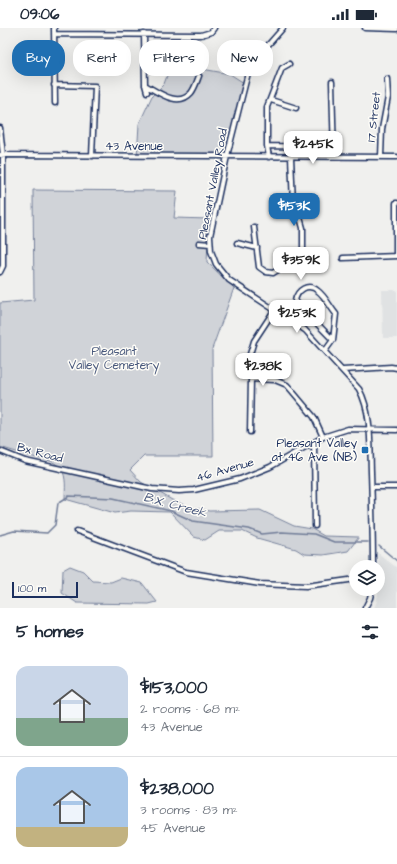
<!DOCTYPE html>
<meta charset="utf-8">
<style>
:root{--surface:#fff;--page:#f2f2f3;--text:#1f2937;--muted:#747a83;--line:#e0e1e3;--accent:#1f6fb2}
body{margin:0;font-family:"Architects Daughter",sans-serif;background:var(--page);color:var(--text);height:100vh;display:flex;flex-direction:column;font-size:15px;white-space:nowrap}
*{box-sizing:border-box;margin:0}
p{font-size:13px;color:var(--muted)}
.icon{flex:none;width:22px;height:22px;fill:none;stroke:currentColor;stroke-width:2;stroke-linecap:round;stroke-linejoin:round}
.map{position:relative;height:580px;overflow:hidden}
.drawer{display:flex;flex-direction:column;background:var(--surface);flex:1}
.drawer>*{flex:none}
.banner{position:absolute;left:12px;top:12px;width:373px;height:36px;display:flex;gap:8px}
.tools{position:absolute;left:349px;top:532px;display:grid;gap:8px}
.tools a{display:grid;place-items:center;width:36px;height:36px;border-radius:50%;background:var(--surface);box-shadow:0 4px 16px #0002;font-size:20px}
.scale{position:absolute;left:12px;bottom:10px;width:66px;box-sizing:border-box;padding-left:4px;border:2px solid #1b2f5e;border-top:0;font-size:11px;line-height:14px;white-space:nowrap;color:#1b2f5e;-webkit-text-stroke:3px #fdfcf7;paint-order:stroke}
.price{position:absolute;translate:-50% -34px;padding:0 9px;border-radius:8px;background:#fff;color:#222;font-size:13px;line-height:26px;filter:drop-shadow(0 1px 2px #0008)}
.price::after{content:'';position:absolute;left:50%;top:24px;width:12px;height:9px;margin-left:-6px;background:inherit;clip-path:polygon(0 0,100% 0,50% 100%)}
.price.current{background:var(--accent);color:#fff}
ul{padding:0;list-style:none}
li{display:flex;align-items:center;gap:12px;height:100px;padding:0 16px}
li+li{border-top:1px solid var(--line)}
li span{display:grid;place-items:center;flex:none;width:112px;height:80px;border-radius:12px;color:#555}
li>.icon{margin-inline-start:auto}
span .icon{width:48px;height:48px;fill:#fffc;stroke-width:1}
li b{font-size:17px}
h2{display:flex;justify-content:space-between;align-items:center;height:48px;padding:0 16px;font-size:17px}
.pill{padding:0 14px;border-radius:16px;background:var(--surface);box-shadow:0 4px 16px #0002;font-size:14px;line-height:36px}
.pill.current{background:var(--accent);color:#fff}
.status{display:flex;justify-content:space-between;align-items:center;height:28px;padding:0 20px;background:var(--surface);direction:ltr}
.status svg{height:11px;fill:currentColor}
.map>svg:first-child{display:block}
.built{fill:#e0e2e3}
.green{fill:#d0d3d8;stroke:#76819b}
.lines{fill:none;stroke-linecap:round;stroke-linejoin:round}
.stream{stroke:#6f7b97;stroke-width:1.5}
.minor-casing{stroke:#1b2f5e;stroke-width:7}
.minor{stroke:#fdfcf7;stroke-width:4}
.poi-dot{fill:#1f6fb2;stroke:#fdfcf7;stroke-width:1.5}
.labels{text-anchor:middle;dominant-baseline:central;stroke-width:3;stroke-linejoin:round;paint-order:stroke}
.street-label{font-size:12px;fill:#1b2f5e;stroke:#fdfcf7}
.park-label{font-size:12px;fill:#48587c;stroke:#fdfcf7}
.poi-label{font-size:12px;fill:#1b2f5e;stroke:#fdfcf7;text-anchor:end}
.water-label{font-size:13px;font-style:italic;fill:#4c5b7f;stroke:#fdfcf7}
</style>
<div class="status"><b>09:06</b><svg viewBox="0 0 49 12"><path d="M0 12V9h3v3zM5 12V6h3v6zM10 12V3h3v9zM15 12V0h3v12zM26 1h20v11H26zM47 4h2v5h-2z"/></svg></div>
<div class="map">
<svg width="397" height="580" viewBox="0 0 397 580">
<rect width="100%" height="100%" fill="#f0f0ee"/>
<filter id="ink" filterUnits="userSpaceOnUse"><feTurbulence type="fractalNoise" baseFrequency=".025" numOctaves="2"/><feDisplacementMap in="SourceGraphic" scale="8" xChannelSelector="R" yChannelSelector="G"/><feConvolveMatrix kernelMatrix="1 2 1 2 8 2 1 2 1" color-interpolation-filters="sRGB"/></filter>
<g filter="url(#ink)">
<path class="built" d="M 382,262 L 397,262 L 397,310 L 383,310 Z
M 378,525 L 397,540 L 397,580 L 374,580 L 377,573 L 379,557 Z"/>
<path class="green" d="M 172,41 L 202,41 L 230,46 L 244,55 L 229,126 L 137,129 L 139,96 L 152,68 L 164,56 L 168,45 Z
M 33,162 L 177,163 L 174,190 L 209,191 L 207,234 L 234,260 L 212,321 L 213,428 L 144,428 L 130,442 L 141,454 L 172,472 L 189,479 L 209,483 L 260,482 L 294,498 L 312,501 L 324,508 L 359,509 L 348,523 L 323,527 L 304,526 L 296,521 L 257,510 L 242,503 L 219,503 L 205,512 L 194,509 L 170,484 L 131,483 L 115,485 L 65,471 C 65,462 67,448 61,441 C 54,431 43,432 33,429 C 22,426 11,422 0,419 L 0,275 L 34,272 Z
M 70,538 L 83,543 L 93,553 L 111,554 L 121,550 L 142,555 L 157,574 L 149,576 L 77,575 L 62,565 L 63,542 Z"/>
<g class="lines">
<path class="stream" d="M 0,507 L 14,503 L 47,505 L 55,497 L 58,475 L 69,468 L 113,470 L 171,483 L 193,493 L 249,501 L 262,506 L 282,504 L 314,506 L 334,514 L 368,514
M 379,518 L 397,533"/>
<g class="minor-casing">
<path id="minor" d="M 54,0 L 55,75
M 283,0 L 254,33 L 249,41 L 227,128 L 210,208 L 211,223 L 216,236 L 229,252 L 305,302 L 359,361 C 372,385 370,417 371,444 C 372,476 373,507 373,539
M 365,0 L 397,1
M 54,6 L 201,7 L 211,4 L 214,0
M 144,6 L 145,57 L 147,64
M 332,54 L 334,129
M 54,57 L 95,58 L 92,128
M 145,57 C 158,64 178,80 191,65 C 195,60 197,53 199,48
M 271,72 L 296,80
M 0,100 L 3,127 L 3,238 L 0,244
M 267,118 L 334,119
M 0,127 L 397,129
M 269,129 L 267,118 L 267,79 L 282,40 L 289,36
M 381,129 L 382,101 L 388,69 L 387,51
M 254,199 L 259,239 L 266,244 L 273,245 L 300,228 L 303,220 L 303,200 L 299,186 L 293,176 L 291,129
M 199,215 L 210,216
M 237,215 L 257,220
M 396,228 L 396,175 L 397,175
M 343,230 L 397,228
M 325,323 L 333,312 L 336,286 C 330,279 325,268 318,263 C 308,254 297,262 295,273 L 333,312
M 343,342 L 391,339 L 397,340
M 251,351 L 275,352 L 287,357 L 314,389 L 323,409
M 250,404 L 251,351 L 250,326 L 254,313 L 275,281
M 314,415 L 315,498
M 0,423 L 25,433 L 152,461 L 179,463 L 194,462 L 240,451 L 270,439 L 323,409 L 348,401 L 397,402
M 372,459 L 397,459
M 77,503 L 186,544 L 260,556 L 306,558 L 356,551
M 365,580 L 370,570 L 372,561"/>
</g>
<use href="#minor" class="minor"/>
</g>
</g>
<rect class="poi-dot" x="361" y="418" width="8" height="8" rx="2"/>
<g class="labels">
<g class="street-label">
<text transform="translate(374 89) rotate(-84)">17 Street</text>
<text x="134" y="118">43 Avenue</text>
<text transform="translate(213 156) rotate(-79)">Pleasant Valley Road</text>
<text transform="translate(40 425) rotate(15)">Bx Road</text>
<text transform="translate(225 442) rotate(-16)">46 Avenue</text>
</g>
<g class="park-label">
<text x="114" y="323">Pleasant<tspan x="114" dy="14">Valley Cemetery</tspan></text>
</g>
<g class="poi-label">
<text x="357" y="415">Pleasant Valley<tspan x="357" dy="14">at 46 Ave (NB)</tspan></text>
</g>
<g class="water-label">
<text transform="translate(175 477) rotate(15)">B.X. Creek</text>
</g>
</g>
</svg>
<div class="tools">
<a><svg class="icon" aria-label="layers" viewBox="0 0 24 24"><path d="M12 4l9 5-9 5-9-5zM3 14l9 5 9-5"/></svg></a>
</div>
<div class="scale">100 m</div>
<b class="price" style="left:313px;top:137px">$245K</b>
<b class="price current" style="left:294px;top:199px">$153K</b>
<b class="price" style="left:301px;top:253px">$359K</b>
<b class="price" style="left:297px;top:306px">$253K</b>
<b class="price" style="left:263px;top:359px">$238K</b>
<div class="banner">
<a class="pill current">Buy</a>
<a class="pill">Rent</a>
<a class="pill">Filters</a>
<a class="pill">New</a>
</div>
</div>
<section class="drawer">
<h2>5 homes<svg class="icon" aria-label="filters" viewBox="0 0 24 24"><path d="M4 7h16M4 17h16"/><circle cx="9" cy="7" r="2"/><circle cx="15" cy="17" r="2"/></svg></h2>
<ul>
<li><span style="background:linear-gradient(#c9d6e8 65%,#7fa58c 0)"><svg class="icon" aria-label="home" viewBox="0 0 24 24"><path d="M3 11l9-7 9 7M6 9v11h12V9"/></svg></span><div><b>$153,000</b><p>2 rooms · 68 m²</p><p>43 Avenue</p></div></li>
<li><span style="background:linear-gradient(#a9c7e8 75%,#c2b280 0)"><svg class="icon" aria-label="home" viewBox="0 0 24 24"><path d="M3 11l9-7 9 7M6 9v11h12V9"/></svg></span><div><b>$238,000</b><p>3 rooms · 83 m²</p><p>45 Avenue</p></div></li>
</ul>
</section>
